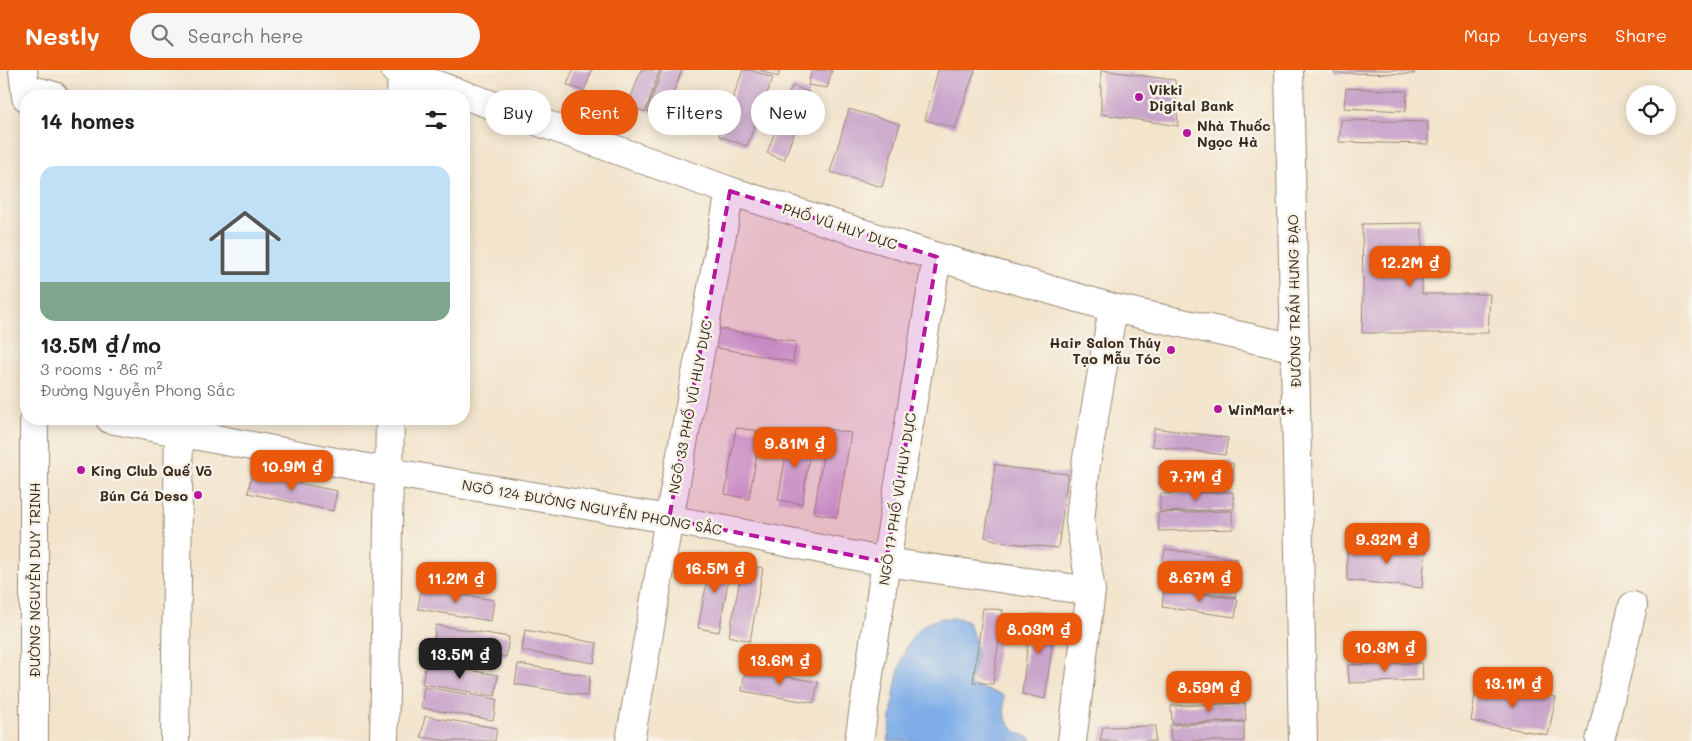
<!DOCTYPE html>
<meta charset="utf-8">
<style>
:root{--surface:#fff;--page:#f6f6f6;--text:#222;--muted:#767676;--line:#e0e0e0;--accent:#ea580c}
body{margin:0;font-family:Mali,sans-serif;background:var(--page);color:var(--text);height:100vh;display:flex;flex-direction:column;font-size:19px;white-space:nowrap}
*{box-sizing:border-box;margin:0}
p{font-size:16px;color:var(--muted)}
.icon{flex:none;width:28px;height:28px;fill:none;stroke:currentColor;stroke-width:2;stroke-linecap:round;stroke-linejoin:round}
.map{position:relative;flex:1;overflow:hidden}
.side{position:absolute;left:20px;top:20px;width:450px;height:335px;display:flex;flex-direction:column;background:var(--surface);border-radius:20px;box-shadow:0 2px 12px #0003}
.side>*{flex:none}
.guide{position:absolute;left:485px;top:20px;width:475px;height:45px;display:flex;gap:10px}
.fabs{position:absolute;left:1626px;top:15px;display:grid;gap:10px}
.fabs a{display:grid;place-items:center;width:50px;height:50px;border-radius:50%;background:var(--surface);box-shadow:0 2px 12px #0003;font-size:25px}
.price{position:absolute;translate:-50% -42px;padding:0 11px;border-radius:10px;background:var(--accent);color:#fff;font-size:16px;line-height:32px;filter:drop-shadow(0 1px 2px #0008)}
.price::after{content:'';position:absolute;left:50%;top:30px;width:15px;height:11px;margin-left:-8px;background:inherit;clip-path:polygon(0 0,100% 0,50% 100%)}
.price.active{background:#222;color:#fff}
ul{padding:0;list-style:none}
li{display:grid;align-content:center;gap:10px;height:265px;padding:0 20px}
li+li{border-top:1px solid var(--line)}
li span{display:grid;place-items:center;height:155px;border-radius:15px;color:#555}
li>.icon{margin-inline-start:auto}
span .icon{width:90px;height:90px;fill:#fffc;stroke-width:1}
li b{font-size:21px}
h2{display:flex;justify-content:space-between;align-items:center;height:60px;padding:0 20px;font-size:21px}
.chip{padding:0 18px;border-radius:22px;background:var(--surface);box-shadow:0 2px 12px #0003;font-size:18px;line-height:45px}
.chip.active{background:var(--accent);color:#fff}
header{display:flex;align-items:center;gap:30px;box-sizing:border-box;height:70px;padding:0 25px;background:var(--accent);color:#fff}
header strong{font-size:24px}
nav{display:flex;gap:28px;margin-inline-start:auto;font-size:18px}
.search{width:350px;height:45px;background:var(--page);display:flex;align-items:center;gap:12px;box-sizing:border-box;padding:0 18px;border-radius:28px;color:var(--muted);font-size:19px}
.map>svg:first-child{display:block}
.water{fill:#7eade8;stroke:#5c6c83}
.building{fill:#c9a4cb}
.lines{fill:none;stroke-linecap:round;stroke-linejoin:round}
.minor-casing{stroke:#978775;stroke-width:30}
.tertiary-casing{stroke:#978775;stroke-width:30}
.secondary-casing{stroke:#978775;stroke-width:30}
.trunk-casing{stroke:#978775;stroke-width:30}
.minor{stroke:#fff;stroke-width:28}
.tertiary{stroke:#fff;stroke-width:28}
.secondary{stroke:#fff;stroke-width:28}
.trunk{stroke:#fff;stroke-width:28}
.marked{fill:#b5179e;fill-opacity:0.2;stroke:#b5179e;stroke-width:4;stroke-dasharray:10 6;stroke-linejoin:round}
.poi-dot{fill:#b5179e;stroke:#f7f3e8;stroke-width:2}
.labels{text-anchor:middle;dominant-baseline:central;stroke-width:5;stroke-linejoin:round;paint-order:stroke}
.poi-label{font-size:14px;font-weight:bold;fill:#3b2a1e;stroke:#f7f3e8;text-anchor:start}
.street-label{font-size:14px;fill:#3b2a1e;stroke:#f7f3e8}
</style>
<header>
<strong>Nestly</strong>
<div class="search"><svg class="icon" aria-label="search" viewBox="0 0 24 24"><circle cx="10" cy="10" r="6"/><path d="M15 15l6 6"/></svg>Search here</div>
<nav><a>Map</a><a>Layers</a><a>Share</a></nav>
</header>
<div class="map">
<svg width="1692" height="671" viewBox="0 0 1692 671">
<rect width="100%" height="100%" fill="#f7f3e8"/>
<filter id="ink" filterUnits="userSpaceOnUse"><feTurbulence type="fractalNoise" baseFrequency=".02" numOctaves="2"/><feDisplacementMap in="SourceGraphic" scale="10" xChannelSelector="R" yChannelSelector="G"/><feConvolveMatrix kernelMatrix="1 2 1 2 8 2 1 2 1" color-interpolation-filters="sRGB"/></filter>
<filter id="wash" filterUnits="userSpaceOnUse"><feTurbulence type="fractalNoise" baseFrequency=".0096" numOctaves="4" result="noise"/><feDisplacementMap in="SourceGraphic" scale="20" xChannelSelector="R" yChannelSelector="G"/><feGaussianBlur stdDeviation="1.12" result="paint"/><feColorMatrix in="noise" values="0 0 0 0 0 0 0 0 0 0 0 0 0 0 0 0 0 1.4 0 .05"/><feComposite in="paint" operator="in"/></filter>
<g filter="url(#wash)">
<rect width="100%" height="100%" fill="#f3e4cc"/>
<path class="water" d="M 943,548 L 958,548 L 967,551 C 981,578 977,587 970,615 L 1004,625 C 1002,648 1008,661 1031,668 L 1031,671 L 888,671 C 893,638 895,578 922,557 C 927,552 936,550 943,548 Z"/>
<g id="blocks">
<path class="building" d="M 573,0 L 592,0 L 584,21 L 567,15 Z
M 641,0 L 660,0 L 645,42 L 628,35 Z
M 662,0 L 682,0 L 664,48 L 647,41 Z
M 743,0 L 751,0 L 773,8 L 747,76 L 719,66 Z
M 760,0 L 780,0 L 778,7 Z
M 812,0 L 832,0 L 827,18 L 808,15 Z
M 938,0 L 975,0 L 955,58 L 925,50 Z
M 1101,0 L 1175,10 L 1178,56 L 1101,44 Z
M 1334,0 L 1414,0 L 1414,4 L 1334,3 Z
M 792,16 L 809,22 L 784,90 L 767,83 Z
M 1346,18 L 1407,21 L 1406,41 L 1344,38 Z
M 849,39 L 900,54 L 882,117 L 830,102 Z
M 1341,50 L 1428,52 L 1428,74 L 1339,72 Z
M 1422,153 L 1422,224 L 1490,224 L 1488,263 L 1362,263 L 1363,224 L 1362,154 Z
M 716,258 L 796,272 L 793,292 L 713,277 Z
M 736,358 L 761,361 L 749,429 L 725,424 Z
M 1154,358 L 1228,368 L 1225,385 L 1152,376 Z
M 827,359 L 851,363 L 837,447 L 814,443 Z
M 790,362 L 812,367 L 802,434 L 778,430 Z
M 1233,393 L 1234,410 L 1160,413 L 1160,395 Z
M 995,394 L 1012,398 L 1068,404 L 1058,478 L 1002,472 L 985,467 Z
M 252,403 L 337,421 L 333,441 L 248,423 Z
M 1233,422 L 1234,439 L 1160,442 L 1160,424 Z
M 1232,441 L 1233,459 L 1159,461 L 1158,443 Z
M 1347,477 L 1427,477 L 1424,496 L 1422,518 L 1347,510 Z
M 1165,479 L 1238,489 L 1236,506 L 1162,497 Z
M 712,485 L 732,489 L 719,562 L 698,558 Z
M 743,494 L 763,498 L 750,571 L 729,566 Z
M 1165,499 L 1238,509 L 1235,527 L 1162,517 Z
M 421,518 L 494,530 L 491,551 L 418,539 Z
M 1164,519 L 1238,529 L 1235,547 L 1162,537 Z
M 983,538 L 1003,540 L 993,614 L 973,612 Z
M 1031,544 L 1056,545 L 1045,629 L 1022,624 Z
M 436,555 L 509,567 L 506,587 L 433,576 Z
M 525,560 L 597,573 L 594,593 L 522,581 Z
M 426,593 L 498,605 L 495,626 L 422,614 Z
M 1422,593 L 1423,610 L 1349,613 L 1348,595 Z
M 518,594 L 590,606 L 587,626 L 515,614 Z
M 745,600 L 818,612 L 814,633 L 742,621 Z
M 1477,613 L 1556,627 L 1548,665 L 1471,651 Z
M 424,617 L 497,629 L 493,650 L 421,638 Z
M 1245,633 L 1246,651 L 1172,653 L 1171,636 Z
M 425,646 L 497,658 L 495,671 L 448,671 L 421,667 Z
M 1244,652 L 1244,671 L 1171,671 L 1170,655 Z
M 1156,656 L 1155,671 L 1100,671 L 1103,657 Z"/>
</g>
</g>
<g filter="url(#ink)">
<use href="#blocks" fill-opacity="0" stroke="#978775" stroke-width="1"/>
<g class="lines">
<g class="minor-casing">
<path id="minor" d="M 395,0 L 730,121 L 937,187 L 1113,238 L 1296,278
M 25,18 L 54,26
M 110,349 L 388,402 L 669,449 L 886,492 L 1091,521
M 175,671 L 179,349
M 630,671 L 669,449 L 730,121
M 859,671 L 886,492 L 937,187
M 1072,671 L 1091,521 L 1080,451 L 1086,394 L 1113,238
M 1600,671 L 1633,536"/>
</g>
<g class="tertiary-casing">
<path id="tertiary" d="M 23,0 L 26,27
M 34,349 L 34,671"/>
</g>
<g class="secondary-casing">
<path id="secondary" d="M 401,26 L 402,0
M 384,671 L 390,349"/>
</g>
<g class="trunk-casing">
<path id="trunk" d="M 1289,0 L 1303,671"/>
</g>
<use href="#minor" class="minor"/>
<use href="#tertiary" class="tertiary"/>
<use href="#secondary" class="secondary"/>
<use href="#trunk" class="trunk"/>
</g>
</g>
<path class="marked" d="M 730,121 L 937,187 L 886,492 L 669,449 Z"/>
<g class="poi-dot">
<circle cx="1139" cy="27" r="5"/>
<circle cx="1187" cy="63" r="5"/>
<circle cx="1171" cy="280" r="5"/>
<circle cx="1218" cy="339" r="5"/>
<circle cx="81" cy="400" r="5"/>
<circle cx="198" cy="425" r="5"/>
</g>
<g class="labels">
<g class="poi-label">
<text x="1149" y="19">Vikki<tspan x="1149" dy="16">Digital Bank</tspan></text>
<text x="1197" y="55">Nhà Thuốc<tspan x="1197" dy="16">Ngọc Hà</tspan></text>
<text x="1161" y="272" text-anchor="end">Hair Salon Thúy<tspan x="1161" dy="16">Tạo Mẫu Tóc</tspan></text>
<text x="1228" y="339">WinMart+</text>
<text x="91" y="400">King Club Quế Võ</text>
<text x="188" y="425" text-anchor="end">Bún Cá Deso</text>
</g>
<g class="street-label">
<text transform="translate(840 156) rotate(18)">PHỐ VŨ HUY DỰC</text>
<text transform="translate(1294 231) rotate(-91)">ĐƯỜNG TRẦN HƯNG ĐẠO</text>
<text transform="translate(690 337) rotate(-79)">NGÕ 33 PHỐ VŨ HUY DỰC</text>
<text transform="translate(897 429) rotate(-81)">NGÕ 17 PHỐ VŨ HUY DỰC</text>
<text transform="translate(592 437) rotate(10)">NGÕ 124 ĐƯỜNG NGUYỄN PHONG SẮC</text>
<text transform="translate(34 510) rotate(-90)">ĐƯỜNG NGUYỄN DUY TRINH</text>
</g>
</g>
</svg>
<div class="fabs">
<a><svg class="icon" aria-label="locate" viewBox="0 0 24 24"><circle cx="12" cy="12" r="6"/><path d="M12 2v4M12 18v4M2 12h4M18 12h4"/></svg></a>
</div>
<b class="price" style="left:1410px;top:218px">12.2M ₫</b>
<b class="price" style="left:795px;top:399px">9.81M ₫</b>
<b class="price" style="left:292px;top:422px">10.9M ₫</b>
<b class="price" style="left:1196px;top:432px">7.7M ₫</b>
<b class="price" style="left:1387px;top:495px">9.32M ₫</b>
<b class="price" style="left:715px;top:524px">16.5M ₫</b>
<b class="price" style="left:1200px;top:533px">8.67M ₫</b>
<b class="price" style="left:456px;top:534px">11.2M ₫</b>
<b class="price" style="left:1039px;top:585px">8.03M ₫</b>
<b class="price" style="left:1385px;top:603px">10.3M ₫</b>
<b class="price active" style="left:460px;top:610px">13.5M ₫</b>
<b class="price" style="left:780px;top:616px">13.6M ₫</b>
<b class="price" style="left:1513px;top:639px">13.1M ₫</b>
<b class="price" style="left:1209px;top:643px">8.59M ₫</b>
<div class="guide">
<a class="chip">Buy</a>
<a class="chip active">Rent</a>
<a class="chip">Filters</a>
<a class="chip">New</a>
</div>
<section class="side">
<h2>14 homes<svg class="icon" aria-label="filters" viewBox="0 0 24 24"><path d="M4 7h16M4 17h16"/><circle cx="9" cy="7" r="2"/><circle cx="15" cy="17" r="2"/></svg></h2>
<ul>
<li><span style="background:linear-gradient(#bfe0f5 75%,#7fa58c 0)"><svg class="icon" aria-label="home" viewBox="0 0 24 24"><path d="M3 11l9-7 9 7M6 9v11h12V9"/></svg></span><div><b>13.5M ₫/mo</b><p>3 rooms · 86 m²</p><p>Đường Nguyễn Phong Sắc</p></div></li>
</ul>
</section>
</div>
